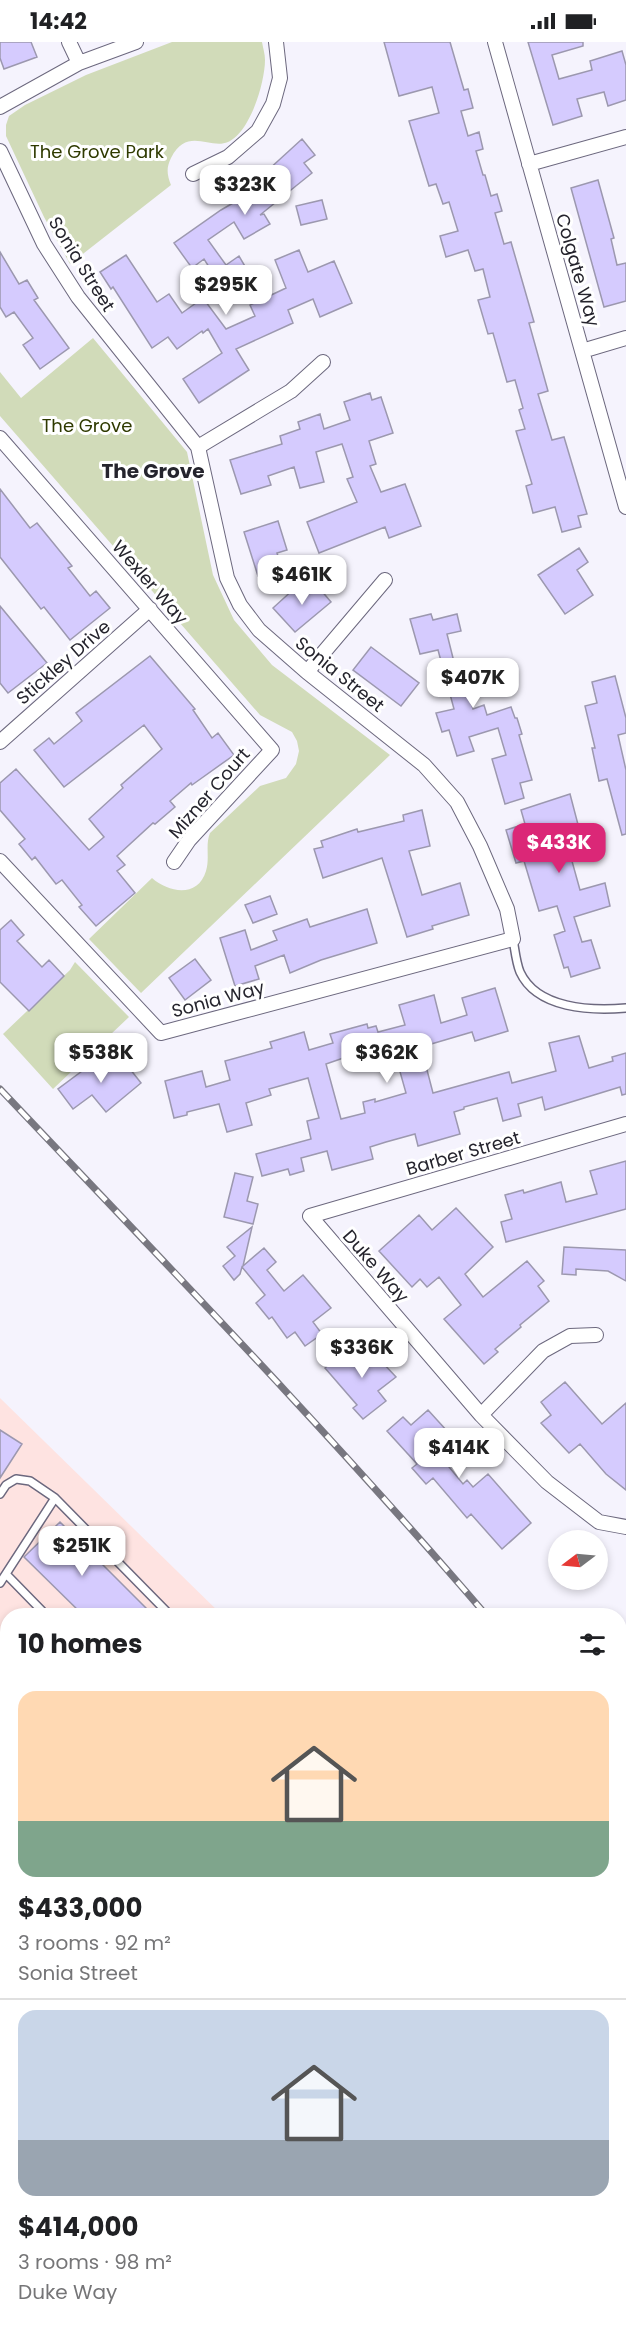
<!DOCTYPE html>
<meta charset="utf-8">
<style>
:root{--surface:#fff;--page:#f2f2f2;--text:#202124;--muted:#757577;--line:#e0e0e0;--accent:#db2777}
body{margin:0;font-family:Poppins,sans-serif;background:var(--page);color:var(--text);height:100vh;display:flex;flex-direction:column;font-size:22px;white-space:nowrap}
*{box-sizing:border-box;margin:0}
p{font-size:20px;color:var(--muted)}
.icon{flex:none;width:33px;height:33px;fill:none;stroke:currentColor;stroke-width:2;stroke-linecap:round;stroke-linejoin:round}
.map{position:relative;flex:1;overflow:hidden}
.drawer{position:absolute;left:0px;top:1566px;width:627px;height:720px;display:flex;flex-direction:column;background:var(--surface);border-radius:24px 24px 0 0;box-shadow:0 3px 9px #0003}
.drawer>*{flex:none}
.needle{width:39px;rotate:254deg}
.controls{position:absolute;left:548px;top:1488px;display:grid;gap:12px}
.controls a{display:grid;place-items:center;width:60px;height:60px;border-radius:50%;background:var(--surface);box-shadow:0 3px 9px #0003;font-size:30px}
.price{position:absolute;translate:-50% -51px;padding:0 14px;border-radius:12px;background:#fff;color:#222;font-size:20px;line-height:39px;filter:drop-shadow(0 2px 3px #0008)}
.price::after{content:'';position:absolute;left:50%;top:36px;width:18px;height:14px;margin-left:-9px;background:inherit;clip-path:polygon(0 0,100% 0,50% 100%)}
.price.active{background:var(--accent);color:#fff}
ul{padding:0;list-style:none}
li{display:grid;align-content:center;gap:12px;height:318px;padding:0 18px}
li+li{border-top:2px solid var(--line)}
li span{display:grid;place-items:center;height:186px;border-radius:18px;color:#555}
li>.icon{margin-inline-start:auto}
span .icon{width:108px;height:108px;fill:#fffc;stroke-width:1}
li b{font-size:26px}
h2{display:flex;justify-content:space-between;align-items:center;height:72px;padding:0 18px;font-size:26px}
.status{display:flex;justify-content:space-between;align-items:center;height:42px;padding:0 30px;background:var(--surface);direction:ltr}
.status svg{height:16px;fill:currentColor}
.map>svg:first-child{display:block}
.commercial{fill:#fee3e1}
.green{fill:#d1dbb9}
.building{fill:#d5cbfe;stroke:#9c98af;stroke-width:1.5;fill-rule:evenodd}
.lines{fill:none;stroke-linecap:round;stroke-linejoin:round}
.service-casing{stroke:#6c687e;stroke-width:10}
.minor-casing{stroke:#6c687e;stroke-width:16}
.primary-casing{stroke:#d3d3d5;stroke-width:24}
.service{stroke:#fff;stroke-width:7}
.minor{stroke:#fff;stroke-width:14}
.primary{stroke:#eca483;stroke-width:21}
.rail-casing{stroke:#787780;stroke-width:7}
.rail{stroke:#fff;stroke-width:4.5;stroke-dasharray:14;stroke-linecap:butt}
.labels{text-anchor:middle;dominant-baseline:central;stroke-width:6;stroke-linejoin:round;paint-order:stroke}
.park-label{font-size:18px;fill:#2f3a00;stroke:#fff}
.street-label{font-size:18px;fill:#25242d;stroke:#fff}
.neighbourhood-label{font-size:20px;font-weight:bold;fill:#25242d;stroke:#fff}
</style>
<div class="status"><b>14:42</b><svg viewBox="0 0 49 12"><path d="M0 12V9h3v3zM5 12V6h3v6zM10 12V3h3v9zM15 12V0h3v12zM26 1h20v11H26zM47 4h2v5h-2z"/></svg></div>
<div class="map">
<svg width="626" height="2286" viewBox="0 0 626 2286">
<rect width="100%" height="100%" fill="#f5f3fd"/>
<path class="commercial" d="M 0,1356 L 222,1573 L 8,1574 L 8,1796 L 0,1798 Z
M 620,1999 L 626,2006 L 626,2286 L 223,2286 L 214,2279 L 620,2278 Z"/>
<path class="green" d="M 172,0 L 262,0 C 263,6 265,12 265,18 C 265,40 250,91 228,100 C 210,108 187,84 171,116 C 166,126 167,133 171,143 L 70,222 L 44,175 L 6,94 L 6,83 L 9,74 L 25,63 L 86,33 Z
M 93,296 L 187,410 L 213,533 L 234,578 L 272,623 L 390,713 L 141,951 L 89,897 L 152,836 C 169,851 198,856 206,829 C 210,816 205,803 210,791 L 260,744 L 286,736 L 296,722 L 299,709 L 297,699 L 292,690 L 260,673 L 0,374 L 0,330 L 21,356 Z
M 75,920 L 129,975 L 53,1047 L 3,992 L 70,928 Z"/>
<path class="building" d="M 0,0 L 31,0 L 37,15 L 4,27 L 0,16 Z
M 384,0 L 450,0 L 464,48 L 468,47 L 473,66 L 461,69 L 468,94 L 479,90 L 483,107 L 476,109 L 483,133 L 485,133 L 491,154 L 497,152 L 502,169 L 495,171 L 504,202 L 511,200 L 534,280 L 529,281 L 548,349 L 538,352 L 552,398 L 564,395 L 587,472 L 578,474 L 581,485 L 562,490 L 555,465 L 533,471 L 526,444 L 532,442 L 516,389 L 525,387 L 519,368 L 523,366 L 515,338 L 507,340 L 493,291 L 488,292 L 478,258 L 490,255 L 483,227 L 475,229 L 468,208 L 446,215 L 440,194 L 458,189 L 449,160 L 443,162 L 436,142 L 429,144 L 409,79 L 439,71 L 432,45 L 399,54 Z
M 528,0 L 583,0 L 583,4 L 552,13 L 559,37 L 592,28 L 590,19 L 622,9 L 626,23 L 626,58 L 608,64 L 604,50 L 577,57 L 582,74 L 553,83 Z
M 302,97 L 315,113 L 304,121 L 312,131 L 260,173 L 264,172 L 270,182 L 244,197 L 234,180 L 208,198 L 226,223 L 239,214 L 249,231 L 223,247 L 204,217 L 192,226 L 174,201 L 221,168 L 274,137 L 267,129 Z
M 598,138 L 614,196 L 611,197 L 617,223 L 626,221 L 626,259 L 604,265 L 571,146 Z
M 322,158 L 327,177 L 301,183 L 296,164 Z
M 299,208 L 308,230 L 334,219 L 352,261 L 320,275 L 313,257 L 288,268 L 293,281 L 236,307 L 249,328 L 199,361 L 183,337 L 222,311 L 208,287 L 203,291 L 202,289 L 177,307 L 168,295 L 152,306 L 113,245 L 111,247 L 100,230 L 126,213 L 157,260 L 169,252 L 182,271 L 203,256 L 226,287 L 255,274 L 250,263 L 286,246 L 275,218 Z
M 0,210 L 19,242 L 27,238 L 38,256 L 34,258 L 69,306 L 40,327 L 23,303 L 33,296 L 14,270 L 6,275 L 0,265 Z
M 370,351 L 372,358 L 381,355 L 393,391 L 369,399 L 376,422 L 370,424 L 381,450 L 405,442 L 421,484 L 389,496 L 385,485 L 319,511 L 307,480 L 357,460 L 347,437 L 353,435 L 342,402 L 316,410 L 324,440 L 300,446 L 294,425 L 268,434 L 271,443 L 241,452 L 230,418 L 282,402 L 280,394 L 300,387 L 298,380 L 320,372 L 324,387 L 350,378 L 344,360 Z
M 0,447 L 30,486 L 37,481 L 72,524 L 68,526 L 90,554 L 96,549 L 110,566 L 70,598 L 44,565 L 41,567 L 0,515 Z
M 278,479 L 287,508 L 277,511 L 282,527 L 258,534 L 244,490 Z
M 579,506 L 588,520 L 577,528 L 593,553 L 565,572 L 538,533 Z
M 314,540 L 331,560 L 295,590 L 273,566 L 296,545 L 301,551 Z
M 0,564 L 47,621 L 8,651 L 0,641 Z
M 431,572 L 433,578 L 457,572 L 461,589 L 447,592 L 455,624 L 468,621 L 473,639 L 465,642 L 473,667 L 484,663 L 487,673 L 511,665 L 515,676 L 517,676 L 522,692 L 519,693 L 532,738 L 520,741 L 524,756 L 505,762 L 492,717 L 506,713 L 498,686 L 469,695 L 474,709 L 457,714 L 449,688 L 442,690 L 436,671 L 454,667 L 438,608 L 420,612 L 410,577 Z
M 371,605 L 419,641 L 401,664 L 353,628 Z
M 150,614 L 195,667 L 193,668 L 212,696 L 218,691 L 234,713 L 192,743 L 191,741 L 170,759 L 175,765 L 155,782 L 153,781 L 117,814 L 125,823 L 117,829 L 135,851 L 96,884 L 79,865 L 82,863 L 62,838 L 56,842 L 35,815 L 32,818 L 19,802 L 25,797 L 0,768 L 0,741 L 16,727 L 89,808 L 104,795 L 89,777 L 123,746 L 121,743 L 162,707 L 144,683 L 64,745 L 34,708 L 49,696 L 54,702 L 82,679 L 76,671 Z
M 615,634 L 626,676 L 626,691 L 618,693 L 626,728 L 626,792 L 622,793 L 607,737 L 599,739 L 592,706 L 595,706 L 585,664 L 597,661 L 592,640 Z
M 570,752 L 581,794 L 593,790 L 597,804 L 570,812 L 580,848 L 605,841 L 610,864 L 574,875 L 582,900 L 591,898 L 600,926 L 571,935 L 568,925 L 564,926 L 554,893 L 565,889 L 557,864 L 539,869 L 524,819 L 516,821 L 506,788 L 525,782 L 521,768 Z
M 422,768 L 430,804 L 409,809 L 422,853 L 460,841 L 469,873 L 432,884 L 433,887 L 407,895 L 382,816 L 323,836 L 314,807 L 323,805 L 321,799 L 357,787 L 358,790 L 404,779 L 403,773 Z
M 270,854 L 277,872 L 253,881 L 245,863 Z
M 367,867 L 377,901 L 321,918 L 290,931 L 284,913 L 255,924 L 259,937 L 235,944 L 220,896 L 245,888 L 251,908 L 277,898 L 273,889 L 307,877 L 310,885 Z
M 11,878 L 24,893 L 17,899 L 42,925 L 49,918 L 64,934 L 29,969 L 0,940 L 0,888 Z
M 195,917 L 211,938 L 185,958 L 169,936 Z
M 495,946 L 508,989 L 475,999 L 472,990 L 421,1005 L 433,1051 L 509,1030 L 512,1041 L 556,1029 L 549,1001 L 579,994 L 589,1026 L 613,1019 L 612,1015 L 626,1011 L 626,1052 L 622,1053 L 620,1045 L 545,1068 L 542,1055 L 518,1062 L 521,1074 L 503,1079 L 497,1056 L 464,1065 L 464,1067 L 454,1070 L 460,1092 L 418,1104 L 415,1092 L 386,1100 L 370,1105 L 373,1117 L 332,1128 L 327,1109 L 301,1116 L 304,1129 L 290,1133 L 288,1127 L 262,1134 L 256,1112 L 311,1097 L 307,1079 L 319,1076 L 308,1036 L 269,1047 L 271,1053 L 246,1061 L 252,1083 L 227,1090 L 219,1062 L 187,1070 L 187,1073 L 174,1076 L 165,1039 L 202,1029 L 206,1045 L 230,1038 L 225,1019 L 272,1006 L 270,1000 L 304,990 L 309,1008 L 333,1001 L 330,992 L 367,982 L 368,986 L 376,984 L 378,990 L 405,983 L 399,963 L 434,953 L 441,981 L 467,973 L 462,956 ZM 395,1012 L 406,1051 L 375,1060 L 375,1057 L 363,1060 L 365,1071 L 341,1077 L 326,1022 L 352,1013 L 355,1022 Z
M 119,1013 L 141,1041 L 106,1070 L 92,1053 L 73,1067 L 58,1047 L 82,1029 L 81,1027 L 95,1015 L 103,1026 Z
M 626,1119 L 626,1167 L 506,1200 L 501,1180 L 512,1177 L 505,1153 L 523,1148 L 524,1151 L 561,1140 L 566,1160 L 597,1152 L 590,1129 Z
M 235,1131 L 253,1135 L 247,1159 L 258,1162 L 253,1182 L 224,1175 Z
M 456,1166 L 493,1205 L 465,1232 L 483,1255 L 527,1219 L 544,1239 L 538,1244 L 549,1259 L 520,1283 L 521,1285 L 495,1307 L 498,1310 L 484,1322 L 444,1277 L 461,1263 L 439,1235 L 427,1245 L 420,1237 L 412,1245 L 379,1209 L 419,1173 L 432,1188 Z
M 252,1185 L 243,1224 L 264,1206 L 276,1220 L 267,1228 L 284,1249 L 303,1233 L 331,1266 L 313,1280 L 322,1292 L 305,1304 L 295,1290 L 287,1296 L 272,1275 L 269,1277 L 256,1261 L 265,1253 L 242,1225 L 240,1232 L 234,1238 L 223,1224 L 235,1214 L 227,1205 Z
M 564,1205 L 626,1208 L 626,1239 L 608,1229 L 576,1227 L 576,1233 L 562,1232 Z
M 366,1303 L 396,1335 L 378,1349 L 386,1359 L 363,1377 L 353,1366 L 357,1363 L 325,1326 L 342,1311 L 349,1318 Z
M 565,1340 L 602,1382 L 626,1361 L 626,1448 L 606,1432 L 580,1402 L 569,1411 L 541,1381 L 551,1373 L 541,1360 Z
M 428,1368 L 457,1400 L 440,1414 L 463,1442 L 467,1438 L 473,1445 L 488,1432 L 531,1481 L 502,1507 L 471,1472 L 467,1476 L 433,1436 L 426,1442 L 412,1426 L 417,1422 L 387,1389 L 403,1375 L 411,1383 Z
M 0,1388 L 22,1402 L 0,1436 Z
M 60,1480 L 154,1574 L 84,1574 L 24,1515 Z"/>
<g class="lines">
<g class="service-casing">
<path id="service" d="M 513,897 C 515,908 516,920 520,930 C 537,967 591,969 626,966
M 0,1452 L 6,1443 L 16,1437 L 30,1439 L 55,1456 L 171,1574
M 6,1532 L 47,1574
M 0,1541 L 55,1456
M 0,1632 L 8,1630
M 0,1729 L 8,1727
M 291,2286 L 298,2278"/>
</g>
<g class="minor-casing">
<path id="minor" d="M 69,0 L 79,21
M 495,0 L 626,465
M 0,65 L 79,21 L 136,0
M 0,109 L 44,202 L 78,255 L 198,405 L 227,536 L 240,563 L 259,588 L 307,630 L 424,723 L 457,760 L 480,804 L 507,867 L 513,897 L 161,991 L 0,819
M 529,122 L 626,95
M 193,132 L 228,115 L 258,89 L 273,62 L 280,36 L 276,0
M 582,309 L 626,296
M 0,396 L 272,708 L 189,798 L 174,820
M 198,405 L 291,349 L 323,320
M 307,630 L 385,538
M 0,700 L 150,567
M 626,1082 L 310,1174 L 481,1373 L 547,1440 L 599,1480 L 626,1485
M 481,1373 L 543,1309 L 570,1294 L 596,1293
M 60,2278 L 62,2286"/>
</g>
<g class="primary-casing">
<path id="primary" d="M 0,2137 L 8,2144
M 162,2278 L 170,2286"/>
</g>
<use href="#service" class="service"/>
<use href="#minor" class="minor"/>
<use href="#primary" class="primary"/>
<g class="rail-casing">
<path id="rail" d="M 0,1047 C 164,1220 331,1392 487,1574
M 620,1730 L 626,1738"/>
</g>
<use href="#rail" class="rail"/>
</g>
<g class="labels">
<g class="park-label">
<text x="97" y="109">The Grove Park</text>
<text x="87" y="383">The Grove</text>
</g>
<g class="street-label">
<text transform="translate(82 222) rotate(58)">Sonia Street</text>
<text transform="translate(578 228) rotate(74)">Colgate Way</text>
<text transform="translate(150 540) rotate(49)">Wexler Way</text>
<text transform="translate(63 620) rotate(-41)">Stickley Drive</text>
<text transform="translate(340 632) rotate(39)">Sonia Street</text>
<text transform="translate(209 751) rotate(-49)">Mizner Court</text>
<text transform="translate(218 957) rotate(-15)">Sonia Way</text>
<text transform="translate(463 1111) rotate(-16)">Barber Street</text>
<text transform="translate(376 1224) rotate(49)">Duke Way</text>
</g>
<g class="neighbourhood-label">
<text x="153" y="429">The Grove</text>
</g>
</g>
</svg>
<div class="controls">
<a><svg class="needle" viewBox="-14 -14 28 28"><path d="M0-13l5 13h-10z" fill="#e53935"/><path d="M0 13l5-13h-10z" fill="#757577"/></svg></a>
</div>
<b class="price" style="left:245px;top:174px">$323K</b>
<b class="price" style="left:226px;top:274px">$295K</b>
<b class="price" style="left:302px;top:564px">$461K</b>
<b class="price" style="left:473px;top:667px">$407K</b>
<b class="price active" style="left:559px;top:832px">$433K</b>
<b class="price" style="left:101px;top:1042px">$538K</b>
<b class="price" style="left:387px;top:1042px">$362K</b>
<b class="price" style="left:362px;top:1337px">$336K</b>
<b class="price" style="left:459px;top:1437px">$414K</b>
<b class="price" style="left:82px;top:1535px">$251K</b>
<section class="drawer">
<h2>10 homes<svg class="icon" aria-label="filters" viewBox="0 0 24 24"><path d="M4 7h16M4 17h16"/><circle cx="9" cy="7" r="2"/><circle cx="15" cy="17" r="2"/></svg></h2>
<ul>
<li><span style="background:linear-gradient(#ffd9b3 70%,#7fa58c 0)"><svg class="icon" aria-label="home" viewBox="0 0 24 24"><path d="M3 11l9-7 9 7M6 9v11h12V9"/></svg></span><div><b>$433,000</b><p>3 rooms · 92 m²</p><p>Sonia Street</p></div></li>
<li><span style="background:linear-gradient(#c9d6e8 70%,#9aa5b1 0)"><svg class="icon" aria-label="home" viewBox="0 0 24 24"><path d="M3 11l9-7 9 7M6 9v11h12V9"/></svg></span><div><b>$414,000</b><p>3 rooms · 98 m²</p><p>Duke Way</p></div></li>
</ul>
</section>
</div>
